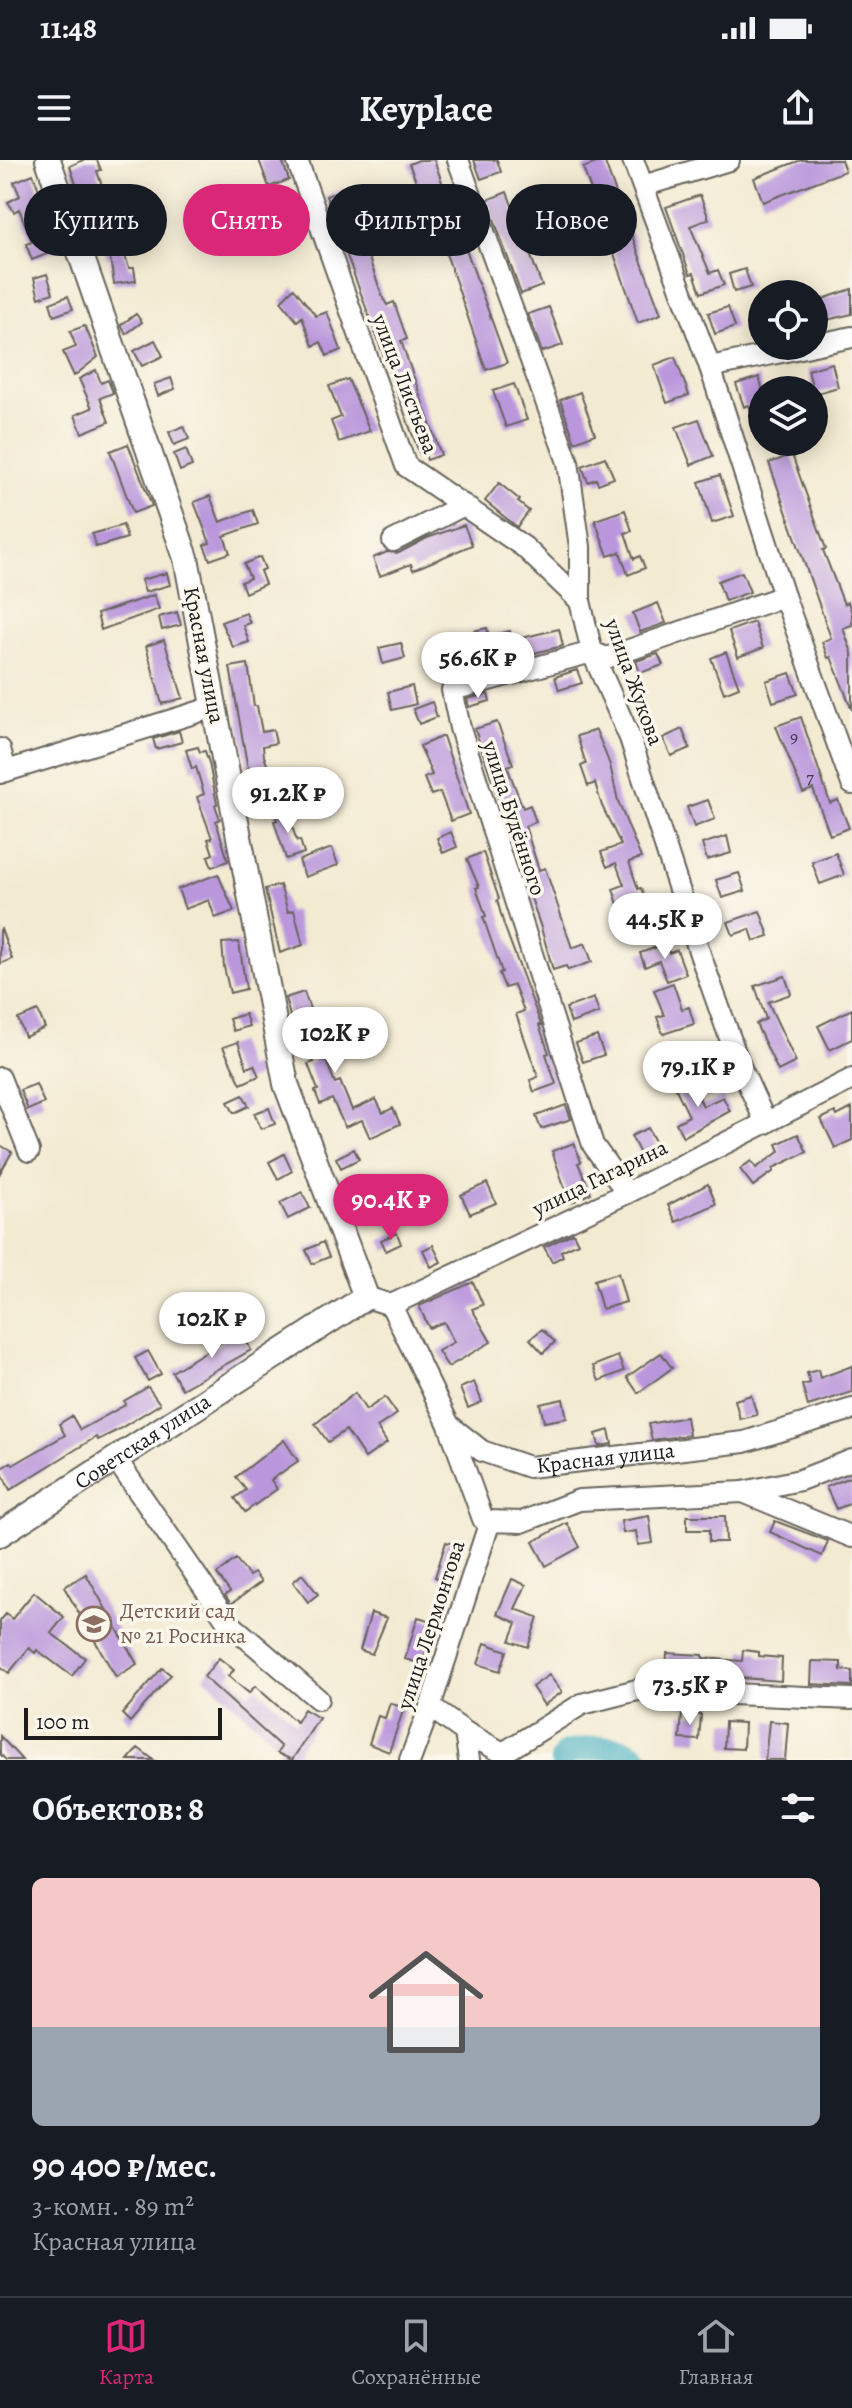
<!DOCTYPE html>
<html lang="ru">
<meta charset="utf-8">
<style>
:root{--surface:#171b24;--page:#20242c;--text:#f1f3f6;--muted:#9ea1a6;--line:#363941;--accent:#db2777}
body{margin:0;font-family:Alegreya,serif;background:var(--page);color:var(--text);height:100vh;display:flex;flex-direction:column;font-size:30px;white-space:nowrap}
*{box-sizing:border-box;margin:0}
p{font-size:26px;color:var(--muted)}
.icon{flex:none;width:44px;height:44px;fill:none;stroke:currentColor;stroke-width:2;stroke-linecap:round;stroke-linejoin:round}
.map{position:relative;height:1600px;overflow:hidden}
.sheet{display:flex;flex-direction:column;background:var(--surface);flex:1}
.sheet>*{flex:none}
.top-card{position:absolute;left:24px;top:24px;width:804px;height:72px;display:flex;gap:16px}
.controls{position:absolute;left:748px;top:120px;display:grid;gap:16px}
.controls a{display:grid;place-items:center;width:80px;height:80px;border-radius:50%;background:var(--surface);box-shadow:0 4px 20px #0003;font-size:40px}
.scale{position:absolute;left:24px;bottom:20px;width:198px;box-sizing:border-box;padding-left:8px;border:4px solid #1c1c1c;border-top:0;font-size:22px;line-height:28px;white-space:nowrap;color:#1c1c1c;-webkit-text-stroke:6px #fbf7ec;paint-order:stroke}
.price{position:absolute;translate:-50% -68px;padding:0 18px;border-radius:28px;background:#fff;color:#222;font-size:26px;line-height:52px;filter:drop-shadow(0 2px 4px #0008)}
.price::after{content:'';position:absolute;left:50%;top:48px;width:24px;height:18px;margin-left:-12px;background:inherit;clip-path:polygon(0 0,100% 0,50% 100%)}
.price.on{background:var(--accent);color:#fff}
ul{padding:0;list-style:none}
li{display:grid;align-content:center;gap:16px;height:424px;padding:0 32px}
li span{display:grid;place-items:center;height:248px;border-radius:12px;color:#555}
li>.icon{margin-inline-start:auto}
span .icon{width:144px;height:144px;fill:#fffc;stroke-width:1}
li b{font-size:34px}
h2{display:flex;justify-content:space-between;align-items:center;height:96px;padding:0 32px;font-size:34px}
.pill{padding:0 28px;border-radius:36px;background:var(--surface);box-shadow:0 4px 20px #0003;font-size:28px;line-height:72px}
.pill.on{background:var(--accent);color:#fff}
.status{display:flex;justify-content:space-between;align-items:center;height:56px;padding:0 40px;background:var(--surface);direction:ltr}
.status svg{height:22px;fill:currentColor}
header{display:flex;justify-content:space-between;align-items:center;height:104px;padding:0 32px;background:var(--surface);font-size:36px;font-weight:700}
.dock{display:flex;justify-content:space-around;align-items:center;height:112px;border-top:2px solid var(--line);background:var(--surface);font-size:22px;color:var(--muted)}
.dock a{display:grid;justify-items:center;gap:4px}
.dock .on{color:var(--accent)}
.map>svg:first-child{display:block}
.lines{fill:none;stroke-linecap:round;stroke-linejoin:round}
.river{stroke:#42afbf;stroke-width:24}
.building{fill:#ba97dc}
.minor-casing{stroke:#67645c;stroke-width:24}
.major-casing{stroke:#67645c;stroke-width:28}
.minor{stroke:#fff;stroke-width:20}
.major{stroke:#fff;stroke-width:24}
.labels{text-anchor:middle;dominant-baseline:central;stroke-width:7;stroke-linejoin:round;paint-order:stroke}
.number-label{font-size:18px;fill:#443b4c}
.street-label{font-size:22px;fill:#1c1c1c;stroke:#fbf7ec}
.education-label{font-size:22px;fill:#785e54;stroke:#fbf7ec;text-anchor:start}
</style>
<div class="status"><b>11:48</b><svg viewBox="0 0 49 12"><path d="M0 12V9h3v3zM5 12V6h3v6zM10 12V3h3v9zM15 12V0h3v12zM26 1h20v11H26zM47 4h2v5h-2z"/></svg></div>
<header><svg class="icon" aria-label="menu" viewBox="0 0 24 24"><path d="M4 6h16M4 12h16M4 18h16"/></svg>Keyplace<svg class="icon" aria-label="share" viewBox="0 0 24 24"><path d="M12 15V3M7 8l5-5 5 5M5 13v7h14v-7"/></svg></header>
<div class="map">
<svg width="852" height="1600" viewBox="0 0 852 1600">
<rect width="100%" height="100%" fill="#fbf7ec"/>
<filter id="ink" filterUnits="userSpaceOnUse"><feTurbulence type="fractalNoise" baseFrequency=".0125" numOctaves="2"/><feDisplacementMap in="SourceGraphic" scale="16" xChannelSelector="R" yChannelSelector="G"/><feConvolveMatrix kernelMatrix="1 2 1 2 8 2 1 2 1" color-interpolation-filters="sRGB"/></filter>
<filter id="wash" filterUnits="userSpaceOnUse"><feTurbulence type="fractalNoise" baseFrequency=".006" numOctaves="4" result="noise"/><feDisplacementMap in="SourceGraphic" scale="32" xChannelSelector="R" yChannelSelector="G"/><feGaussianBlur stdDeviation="1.8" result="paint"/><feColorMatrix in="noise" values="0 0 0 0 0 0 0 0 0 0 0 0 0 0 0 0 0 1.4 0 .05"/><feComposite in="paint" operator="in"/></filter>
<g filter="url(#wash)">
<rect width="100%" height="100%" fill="#f3ead2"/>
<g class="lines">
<path class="river" d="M 562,1600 L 566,1593 C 588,1588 622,1581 640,1600"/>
</g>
<g id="blocks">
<path class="building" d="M 83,0 L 97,0 L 101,10 L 97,11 L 107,41 L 117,38 L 122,56 L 90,65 L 70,6 Z
M 259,0 L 282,0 L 289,20 L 269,27 Z
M 419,0 L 434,0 L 507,203 L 486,210 L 448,99 L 409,4 Z
M 474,0 L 497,0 L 501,12 L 481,19 Z
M 604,0 L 617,36 L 596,44 L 583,8 Z
M 801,0 L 841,0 L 845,11 L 763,42 L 754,18 Z
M 33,14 L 42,38 L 36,41 L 50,75 L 56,73 L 62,88 L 32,100 L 26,84 L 32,82 L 19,49 L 14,52 L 8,42 L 20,36 L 14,22 Z
M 344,29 L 358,67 L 340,74 L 326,36 Z
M 507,32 L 542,126 L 521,134 L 487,40 Z
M 700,35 L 709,59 L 690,66 L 710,113 L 718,110 L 724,125 L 701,133 L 694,113 L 690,114 L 666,47 Z
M 290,47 L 298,68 L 279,76 L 271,54 Z
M 625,57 L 661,154 L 638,163 L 604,65 Z
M 120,80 L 129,108 L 134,108 L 136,121 L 114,124 L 110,97 L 107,98 L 103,86 Z
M 365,87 L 383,138 L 387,145 L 394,142 L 407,179 L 401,181 L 441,295 L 427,300 L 425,294 L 420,295 L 346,93 Z
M 745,109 L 751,127 L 734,132 L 729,114 Z
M 47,114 L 53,133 L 39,138 L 34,118 Z
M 294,128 L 316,156 L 327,152 L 341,190 L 327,196 L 321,182 L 313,186 L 302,157 L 297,161 L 281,141 Z
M 852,129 L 852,154 L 814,163 L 814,142 Z
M 68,136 L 73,149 L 54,156 L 50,143 Z
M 549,147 L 563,185 L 542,192 L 528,154 Z
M 728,147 L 735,167 L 715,174 L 708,153 Z
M 136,154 L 142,162 L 126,174 L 121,165 Z
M 85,166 L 98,197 L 74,216 L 63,192 L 76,187 L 70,171 Z
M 155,180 L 163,196 L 142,206 L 134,191 Z
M 675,197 L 689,235 L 667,243 L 654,205 Z
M 832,203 L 838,227 L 814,234 L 808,210 Z
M 96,210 L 101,223 L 108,220 L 113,233 L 100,238 L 109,262 L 82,273 L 75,255 L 92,248 L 79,219 Z
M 759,217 L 762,227 L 760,279 L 749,245 L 744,247 L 736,224 Z
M 171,218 L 175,229 L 158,236 L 154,224 Z
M 348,219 L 370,271 L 339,282 L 331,261 L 341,257 L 329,226 Z
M 514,224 L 527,260 L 506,267 L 493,231 Z
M 580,232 L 595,274 L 575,282 L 560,240 Z
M 699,259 L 713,296 L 691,305 L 676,267 Z
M 184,266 L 189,279 L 174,285 L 169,272 Z
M 128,284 L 152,346 L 133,353 L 110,291 Z
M 186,289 L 192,306 L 180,311 L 174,294 Z
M 792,295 L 826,389 L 823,390 L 844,444 L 848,442 L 852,453 L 852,465 L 843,468 L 852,493 L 852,550 L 831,497 L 828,498 L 822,482 L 831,478 L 769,303 Z
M 605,297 L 614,318 L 598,324 L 596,319 L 588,322 L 582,306 Z
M 720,315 L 734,356 L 712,363 L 699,322 Z
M 499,323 L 520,340 L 518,342 L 529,351 L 517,367 L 485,341 Z
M 210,336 L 220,362 L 253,350 L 258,364 L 224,376 L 230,393 L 210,400 L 204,385 L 210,383 L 194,342 Z
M 625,350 L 632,371 L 625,373 L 634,399 L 640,396 L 645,408 L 628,415 L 620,392 L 608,396 L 595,360 Z
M 123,365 L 127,378 L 96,387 L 92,374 Z
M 464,365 L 472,385 L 413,410 L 411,404 L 380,416 L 373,398 L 387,392 L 399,393 L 427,378 Z
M 260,397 L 265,409 L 260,411 L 265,424 L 245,433 L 241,422 L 250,418 L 244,404 Z
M 742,412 L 750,432 L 725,441 L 718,421 Z
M 167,413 L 170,425 L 145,432 L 141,420 Z
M 154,435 L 159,449 L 101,470 L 97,454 Z
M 658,443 L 666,463 L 640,472 L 633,453 Z
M 177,452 L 181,465 L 162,470 L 159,457 Z
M 246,453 L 250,463 L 243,465 L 249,482 L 233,487 L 221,462 Z
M 754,462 L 763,488 L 738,497 L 729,471 Z
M 487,468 L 489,476 L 510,471 L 513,480 L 559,469 L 563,486 L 438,516 L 433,499 L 454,493 L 452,486 L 476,480 L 473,471 Z
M 164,480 L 183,538 L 162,544 L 146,486 Z
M 401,483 L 405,498 L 383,504 L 379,488 Z
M 726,492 L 739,527 L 724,533 L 711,498 Z
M 658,494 L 663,505 L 640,513 L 636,501 Z
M 248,504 L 254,546 L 257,546 L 262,572 L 273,570 L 276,583 L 263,586 L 264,596 L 278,636 L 261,642 L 247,604 L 230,507 Z
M 577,510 L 582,523 L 559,530 L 555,517 Z
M 790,513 L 798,534 L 773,542 L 766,521 Z
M 412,526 L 416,544 L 392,550 L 388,532 Z
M 488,534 L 490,541 L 469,547 L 467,539 Z
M 432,542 L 437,557 L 419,564 L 413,549 Z
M 801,557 L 830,643 L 838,640 L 849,668 L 830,675 L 813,629 L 803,633 L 776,566 Z
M 497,562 L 513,604 L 507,606 L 523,648 L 530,645 L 536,662 L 525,666 L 539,710 L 545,708 L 572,788 L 585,783 L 592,802 L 568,810 L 566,806 L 553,810 L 541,768 L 475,569 Z
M 682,569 L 690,588 L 671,596 L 663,578 Z
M 596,570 L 610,605 L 618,641 L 641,698 L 629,702 L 638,729 L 641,728 L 646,742 L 654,740 L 658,754 L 640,759 L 635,742 L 619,747 L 613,729 L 624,725 L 616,703 L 607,707 L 601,692 L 621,685 L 602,646 L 595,623 L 588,626 L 581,606 L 586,604 L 577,576 Z
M 179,571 L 182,582 L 156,589 L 153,579 Z
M 443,576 L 469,654 L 451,661 L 440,632 L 431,635 L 424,618 L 432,615 L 420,586 Z
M 198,587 L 200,592 L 205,591 L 209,603 L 217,644 L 215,645 L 220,659 L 216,661 L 228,701 L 212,707 L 208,696 L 213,694 L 208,679 L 212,678 L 197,637 L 204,634 L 196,607 L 192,609 L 186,590 Z
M 708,640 L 715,659 L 694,667 L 687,647 Z
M 286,649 L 297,681 L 300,680 L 304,693 L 286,699 L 274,661 L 277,660 L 275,653 Z
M 451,672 L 457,687 L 443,693 L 437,678 Z
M 727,676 L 731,693 L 707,700 L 702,684 Z
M 332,688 L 338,705 L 305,717 L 299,700 Z
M 483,692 L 499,739 L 497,740 L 504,765 L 541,865 L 539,865 L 549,893 L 546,894 L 556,924 L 534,932 L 530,920 L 538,917 L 516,854 L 524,851 L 514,825 L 505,828 L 499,813 L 502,812 L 483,757 L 486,756 L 476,728 L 479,727 L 467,699 Z
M 836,693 L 844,715 L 820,724 L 812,702 Z
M 739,713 L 745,731 L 722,738 L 716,720 Z
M 218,714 L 234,751 L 215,758 L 209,740 L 185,749 L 178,729 Z
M 280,725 L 288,752 L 294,750 L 303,785 L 280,793 L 265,729 Z
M 760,751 L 769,776 L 754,781 L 750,769 L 733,775 L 728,762 Z
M 1,769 L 12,799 L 0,804 L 0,770 Z
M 239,782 L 246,829 L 230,833 L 224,807 L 222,783 Z
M 665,784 L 669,793 L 677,790 L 686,814 L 667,821 L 659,801 L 645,807 L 640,793 Z
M 785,816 L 791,834 L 768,842 L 796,902 L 778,911 L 756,864 L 766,859 L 755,826 Z
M 673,823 L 682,849 L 689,847 L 694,864 L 663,874 L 657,857 L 664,855 L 654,830 Z
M 304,832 L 319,875 L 324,873 L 329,888 L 322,890 L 335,923 L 340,921 L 352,950 L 376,939 L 383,953 L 393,948 L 400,964 L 370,978 L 362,960 L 345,967 L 332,939 L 320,944 L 315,931 L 318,930 L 308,904 L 314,902 L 301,865 L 293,867 L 285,838 Z
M 594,838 L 599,853 L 571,863 L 566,848 Z
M 852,849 L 852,879 L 830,890 L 818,866 Z
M 38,851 L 45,868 L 25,877 L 18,859 Z
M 245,854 L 249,866 L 233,871 L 229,859 Z
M 597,876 L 604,895 L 583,902 L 576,883 Z
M 238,882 L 247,908 L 254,905 L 259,916 L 241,924 L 223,887 Z
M 700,888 L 705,904 L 679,912 L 674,897 Z
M 690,920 L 703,946 L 723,937 L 730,951 L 683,977 L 676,963 L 689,956 L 675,927 Z
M 36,924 L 44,943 L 28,950 L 20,930 Z
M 243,935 L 249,946 L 234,953 L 228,942 Z
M 566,945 L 571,959 L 541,969 L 536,956 Z
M 269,948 L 275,964 L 261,969 L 254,953 Z
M 852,948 L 852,980 L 835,988 L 821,959 L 835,952 L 837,956 Z
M 648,968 L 660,991 L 643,1000 L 631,976 Z
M 798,974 L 807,992 L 773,1008 L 774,1011 L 753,1026 L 740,1009 L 751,1001 L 756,1008 L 780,991 L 777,984 Z
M 574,983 L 581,1002 L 578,1003 L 591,1033 L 570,1043 L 552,991 Z
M 0,985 L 12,992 L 0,1013 Z
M 354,989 L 359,999 L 341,1008 L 336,998 Z
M 284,994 L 292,1011 L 278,1019 L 269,1002 Z
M 487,1023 L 496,1043 L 470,1054 L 461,1035 Z
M 708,1024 L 716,1044 L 676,1062 L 668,1045 Z
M 302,1032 L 310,1048 L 288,1059 L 280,1043 Z
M 391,1043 L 396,1057 L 383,1061 L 379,1048 Z
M 397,1073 L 401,1084 L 386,1091 L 381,1080 Z
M 573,1073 L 578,1083 L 561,1091 L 563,1096 L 552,1102 L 544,1087 Z
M 323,1082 L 329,1097 L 312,1104 L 306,1090 Z
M 433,1085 L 441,1102 L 431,1107 L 423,1090 Z
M 618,1113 L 626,1142 L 602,1149 L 594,1120 Z
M 473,1122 L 483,1145 L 472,1149 L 491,1182 L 448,1207 L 438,1191 L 454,1182 L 444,1162 L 429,1168 L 419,1146 Z
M 254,1139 L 260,1150 L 240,1161 L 234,1149 Z
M 542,1169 L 555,1182 L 543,1193 L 530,1179 Z
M 241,1170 L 251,1190 L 182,1229 L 172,1212 Z
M 148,1191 L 161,1214 L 148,1221 L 135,1198 Z
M 661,1193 L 672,1208 L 638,1233 L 627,1217 Z
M 618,1196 L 624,1211 L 599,1221 L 593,1206 Z
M 852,1206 L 852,1232 L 808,1246 L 802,1225 L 810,1223 L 807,1213 L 818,1210 L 820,1218 Z
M 474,1222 L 482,1242 L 468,1248 L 460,1228 Z
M 148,1227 L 160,1244 L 116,1271 L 98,1280 L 96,1277 L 10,1330 L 0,1309 L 11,1302 L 13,1305 L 65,1275 L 59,1264 L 72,1256 L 80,1270 L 125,1245 L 124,1241 Z
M 355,1233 L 366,1250 L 385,1237 L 397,1254 L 377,1267 L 387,1283 L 365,1298 L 346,1270 L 328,1282 L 315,1264 Z
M 751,1235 L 757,1255 L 740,1259 L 735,1240 Z
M 563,1239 L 567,1258 L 544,1262 L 540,1244 Z
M 686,1257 L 689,1275 L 652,1280 L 648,1264 Z
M 609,1270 L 612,1284 L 599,1286 L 596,1274 Z
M 284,1280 L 298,1301 L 271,1320 L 277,1329 L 245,1352 L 235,1338 L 246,1330 L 236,1317 Z
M 852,1316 L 852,1343 L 836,1349 L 826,1327 Z
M 649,1356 L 653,1383 L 638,1385 L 636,1371 L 623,1373 L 621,1361 Z
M 687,1356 L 725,1356 L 726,1382 L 709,1382 L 709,1370 L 687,1370 Z
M 775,1361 L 828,1381 L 822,1396 L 770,1372 Z
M 567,1363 L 580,1387 L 546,1406 L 533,1382 Z
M 446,1382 L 461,1386 L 450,1422 L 435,1417 Z
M 236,1399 L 249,1416 L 254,1413 L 261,1422 L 231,1444 L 225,1435 L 230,1432 L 217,1414 Z
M 86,1414 L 137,1504 L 116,1517 L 64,1427 Z
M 302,1414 L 318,1434 L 308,1442 L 293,1422 Z
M 512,1419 L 526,1425 L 515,1449 L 538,1457 L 528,1487 L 510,1481 L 517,1463 L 497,1454 Z
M 34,1432 L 64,1457 L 51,1473 L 85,1498 L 72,1516 L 37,1490 L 35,1493 L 29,1488 L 9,1513 L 0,1506 L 0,1461 L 6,1454 L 12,1459 Z
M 371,1453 L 387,1458 L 372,1494 L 360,1490 Z
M 418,1457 L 435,1462 L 422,1504 L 405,1499 Z
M 485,1483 L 507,1491 L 500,1511 L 478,1504 Z
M 743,1490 L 759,1492 L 759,1496 L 782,1498 L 781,1521 L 666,1512 L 667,1493 L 703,1495 L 703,1498 L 742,1501 Z
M 219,1498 L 234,1510 L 228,1516 L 249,1533 L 255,1526 L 296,1562 L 304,1549 L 319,1558 L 292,1600 L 277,1593 L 281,1587 L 204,1517 Z
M 812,1501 L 841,1502 L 841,1510 L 852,1511 L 852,1526 L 811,1524 Z
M 162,1508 L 171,1515 L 130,1562 L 122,1554 Z
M 549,1515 L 562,1532 L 544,1545 L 532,1527 Z
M 390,1543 L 404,1548 L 389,1592 L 369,1584 L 378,1556 L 385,1558 Z
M 682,1553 L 701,1555 L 699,1580 L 680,1579 Z
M 769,1561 L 788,1563 L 785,1600 L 765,1600 Z
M 725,1562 L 744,1563 L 743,1589 L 724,1588 Z
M 0,1576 L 22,1600 L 6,1600 L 0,1594 Z
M 138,1588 L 154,1600 L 128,1600 Z"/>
</g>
</g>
<g filter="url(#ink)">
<use href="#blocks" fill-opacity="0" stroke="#67645c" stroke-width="2"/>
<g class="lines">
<g class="minor-casing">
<g id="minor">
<path d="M 297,0 L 406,306 L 524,387 L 580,441"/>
<path d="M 458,0 L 568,302 L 580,387 L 580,441 L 592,492 L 630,578 L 701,797 L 740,906 L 766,963"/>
<path d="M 633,0 L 710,207 L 784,436 L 852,624"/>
<path d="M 643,26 L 729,0"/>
<path d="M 814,185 L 852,177"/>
<path d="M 710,207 L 810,186"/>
<path d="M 393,381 L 464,345"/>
<path d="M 0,589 L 6,611"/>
<path d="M 0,613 L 214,547"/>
<path d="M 0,918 L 29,991"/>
<path d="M 627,1033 L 593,985 L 460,568 L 452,530 L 592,492 L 606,498 L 784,436"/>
<path d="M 366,1137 L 391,1145 L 627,1033 L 852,919"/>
<path id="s1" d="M 391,1145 L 449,1265 L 482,1291 L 529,1307 L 744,1282 L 852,1249"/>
<path d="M 449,1265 L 483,1359 L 490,1361"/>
<path d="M 116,1299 L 228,1462 L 318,1539"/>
<path d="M 743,1332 L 852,1377"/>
<path d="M 430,1547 L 465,1572 L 503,1593 L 582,1544 L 637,1530 L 852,1539"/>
<path d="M 465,1572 L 469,1600"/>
<path d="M 410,1600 L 430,1547 L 490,1361 L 522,1362 L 579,1340 L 743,1332 L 800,1320 L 852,1300"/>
</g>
</g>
<g class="major-casing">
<g id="major">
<path id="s2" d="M 0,1374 L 366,1137 L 286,924 L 186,398 L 48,0"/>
</g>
</g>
<use href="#minor" class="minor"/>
<use href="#major" class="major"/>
</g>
</g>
<defs>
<g id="school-ring" transform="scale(1.8)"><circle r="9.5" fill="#fbf7ec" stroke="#8d6e63" stroke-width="1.5"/><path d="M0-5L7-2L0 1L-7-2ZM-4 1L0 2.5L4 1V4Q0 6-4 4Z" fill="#8d6e63"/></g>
</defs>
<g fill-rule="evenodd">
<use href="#school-ring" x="94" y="1464"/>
</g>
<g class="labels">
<g class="number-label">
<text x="794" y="577">9</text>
<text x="810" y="617">7</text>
</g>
<g class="street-label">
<text transform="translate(405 224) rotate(69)">улица Листьева</text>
<text transform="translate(204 495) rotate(79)">Красная улица</text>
<text transform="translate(634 522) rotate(70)">улица Жукова</text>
<text transform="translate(514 658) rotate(72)">улица Будённого</text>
<text transform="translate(600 1018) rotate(-26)">улица Гагарина</text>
<text stroke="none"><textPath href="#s2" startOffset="170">Советская улица</textPath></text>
<text stroke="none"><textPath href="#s1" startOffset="302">Красная улица</textPath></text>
<text transform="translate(431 1465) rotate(-72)">улица Лермонтова</text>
</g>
<g class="education-label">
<text x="120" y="1451">Детский сад<tspan x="120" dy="25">№ 21 Росинка</tspan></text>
</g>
</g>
</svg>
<div class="controls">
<a><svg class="icon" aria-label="locate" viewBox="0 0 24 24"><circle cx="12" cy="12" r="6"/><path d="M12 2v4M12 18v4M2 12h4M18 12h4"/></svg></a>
<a><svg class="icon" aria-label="layers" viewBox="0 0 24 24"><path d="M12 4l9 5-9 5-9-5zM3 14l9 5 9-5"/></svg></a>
</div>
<div class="scale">100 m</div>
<b class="price" style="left:478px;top:540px">56.6K ₽</b>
<b class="price" style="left:288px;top:675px">91.2K ₽</b>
<b class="price" style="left:665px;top:801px">44.5K ₽</b>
<b class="price" style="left:335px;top:915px">102K ₽</b>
<b class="price" style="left:698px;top:949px">79.1K ₽</b>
<b class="price on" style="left:391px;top:1082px">90.4K ₽</b>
<b class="price" style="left:212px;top:1200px">102K ₽</b>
<b class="price" style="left:690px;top:1567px">73.5K ₽</b>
<div class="top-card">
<a class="pill">Купить</a>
<a class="pill on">Снять</a>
<a class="pill">Фильтры</a>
<a class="pill">Новое</a>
</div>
</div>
<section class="sheet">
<h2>Объектов: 8<svg class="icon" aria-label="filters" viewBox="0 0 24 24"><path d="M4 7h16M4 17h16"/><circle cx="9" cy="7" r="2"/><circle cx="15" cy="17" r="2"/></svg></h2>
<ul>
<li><span style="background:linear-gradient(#f6c9c9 60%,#9aa5b1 0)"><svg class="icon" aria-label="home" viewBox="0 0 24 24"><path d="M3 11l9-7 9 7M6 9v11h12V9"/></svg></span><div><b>90 400 ₽/мес.</b><p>3-комн. · 89 m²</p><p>Красная улица</p></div></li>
</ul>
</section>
<nav class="dock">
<a class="on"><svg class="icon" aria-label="map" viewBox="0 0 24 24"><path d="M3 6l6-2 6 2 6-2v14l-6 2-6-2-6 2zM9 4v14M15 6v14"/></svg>Карта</a>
<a><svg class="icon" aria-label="saved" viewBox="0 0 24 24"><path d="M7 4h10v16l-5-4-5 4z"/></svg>Сохранённые</a>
<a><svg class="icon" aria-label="home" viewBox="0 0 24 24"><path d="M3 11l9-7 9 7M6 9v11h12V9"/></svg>Главная</a>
</nav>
